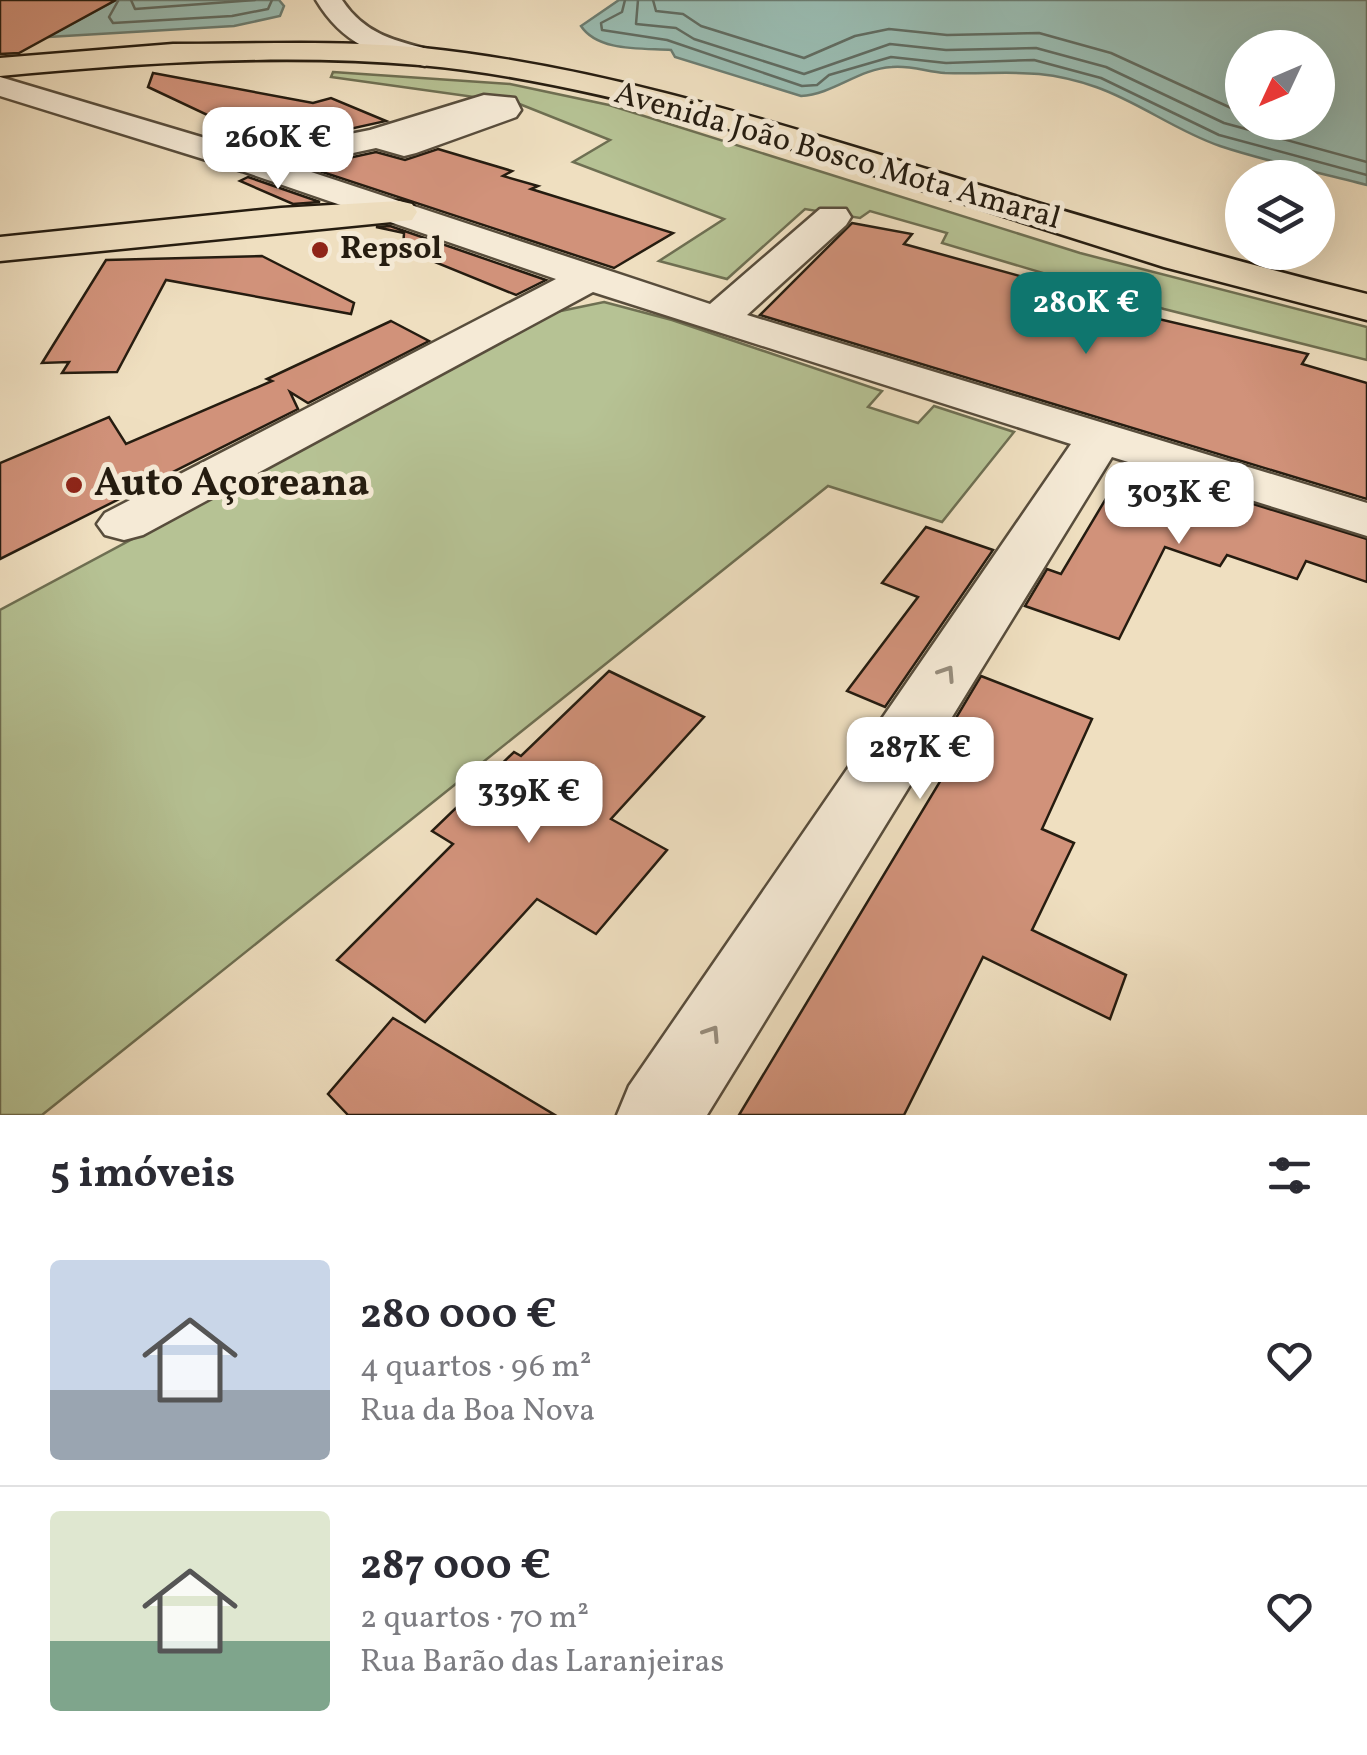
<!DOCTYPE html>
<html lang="pt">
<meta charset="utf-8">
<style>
:root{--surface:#fff;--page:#f2f2f3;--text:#2b2b33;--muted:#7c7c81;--line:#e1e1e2;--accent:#0f766e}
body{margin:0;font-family:Vollkorn,serif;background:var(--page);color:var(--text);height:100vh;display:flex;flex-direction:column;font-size:38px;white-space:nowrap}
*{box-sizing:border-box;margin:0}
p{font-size:32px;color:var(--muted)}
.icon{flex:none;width:55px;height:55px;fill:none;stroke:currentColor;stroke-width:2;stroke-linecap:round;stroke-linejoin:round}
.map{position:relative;height:1115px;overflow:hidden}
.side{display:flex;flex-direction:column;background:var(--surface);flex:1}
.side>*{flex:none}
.needle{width:65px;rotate:226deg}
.fabs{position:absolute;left:1225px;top:30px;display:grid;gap:20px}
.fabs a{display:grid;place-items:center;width:110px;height:110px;border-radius:50%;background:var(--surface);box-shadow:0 10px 40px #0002;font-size:50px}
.price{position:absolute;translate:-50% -85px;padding:0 22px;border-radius:20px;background:#fff;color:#222;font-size:32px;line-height:65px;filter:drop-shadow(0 2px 5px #0008)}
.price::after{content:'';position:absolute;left:50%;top:60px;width:30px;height:22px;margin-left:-15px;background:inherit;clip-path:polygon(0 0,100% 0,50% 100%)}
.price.selected{background:var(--accent);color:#fff}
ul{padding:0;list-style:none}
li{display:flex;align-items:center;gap:30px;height:250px;padding:0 50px}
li+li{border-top:2px solid var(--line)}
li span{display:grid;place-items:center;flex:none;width:280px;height:200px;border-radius:10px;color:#555}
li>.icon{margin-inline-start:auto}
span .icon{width:120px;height:120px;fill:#fffc;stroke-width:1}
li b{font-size:42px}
h2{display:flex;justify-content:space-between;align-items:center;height:120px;padding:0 50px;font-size:42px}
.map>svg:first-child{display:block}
.green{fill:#b6c294;stroke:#6e6f52;stroke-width:2.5}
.water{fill:#9abdb3;stroke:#6b7d72;stroke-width:2.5;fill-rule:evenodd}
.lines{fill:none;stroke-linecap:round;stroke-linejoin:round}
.shore{stroke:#606c62;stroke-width:2.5}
.building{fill:#d1927a;stroke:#251c10;stroke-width:2.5}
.minor-casing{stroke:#584d3c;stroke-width:5}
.major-casing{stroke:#251c10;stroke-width:5}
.minor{fill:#f5ead6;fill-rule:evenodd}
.major{fill:#efdfc0;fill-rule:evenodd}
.oneway{stroke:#978d7d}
.poi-dot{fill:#8f2418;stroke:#f5ead6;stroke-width:4}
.labels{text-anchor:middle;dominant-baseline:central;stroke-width:10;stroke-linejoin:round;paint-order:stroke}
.far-street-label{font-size:32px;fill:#251c10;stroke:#f5ead6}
.far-poi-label{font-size:32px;font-weight:bold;fill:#251c10;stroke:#f5ead6;text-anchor:start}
.poi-label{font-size:40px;font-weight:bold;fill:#251c10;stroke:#f5ead6;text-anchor:start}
</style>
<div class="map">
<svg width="1367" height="1115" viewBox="0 0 1367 1115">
<rect width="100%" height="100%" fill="#efdfc0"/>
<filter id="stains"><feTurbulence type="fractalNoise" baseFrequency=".002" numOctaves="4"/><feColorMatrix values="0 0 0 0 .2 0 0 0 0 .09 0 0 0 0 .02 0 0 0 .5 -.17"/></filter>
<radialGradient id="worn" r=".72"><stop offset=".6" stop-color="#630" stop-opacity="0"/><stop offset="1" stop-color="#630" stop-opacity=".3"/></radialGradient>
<path class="green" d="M 333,72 L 510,84 L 609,105 L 1080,253 L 1367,327 L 1367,360 L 1164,309 L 942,243 L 947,233 L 870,211 L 860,218 L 805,209 L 727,279 L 659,261 L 724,219 L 573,162 L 610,140 L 517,103 L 331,77 Z
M 604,302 L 672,320 L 882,391 L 868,407 L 918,423 L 934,406 L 1014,432 L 942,522 L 828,486 L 42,1115 L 0,1115 L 0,610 L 556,312 Z"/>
<path class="water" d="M 116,0 L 279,0 L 284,6 L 280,16 L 234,26 L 48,37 Z
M 619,0 L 1367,0 L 1367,185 C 1318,172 1268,162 1220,146 C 1176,131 1139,102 1096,87 C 1036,66 1004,75 945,73 C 928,72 910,65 892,67 C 858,69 834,94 801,96 L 675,57 L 671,50 C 643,48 598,52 581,26 ZM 1242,48 L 1318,48 L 1318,122 L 1242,122 Z"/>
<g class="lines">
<path class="shore" d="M 131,0 L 135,9 L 255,0
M 625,0 L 622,12 L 601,23 L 602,30 L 667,40 L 802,86 L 817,85 L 829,75 L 891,57 L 946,63 L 1034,60 L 1101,78 L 1219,135 L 1367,175
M 638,0 L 636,24 L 676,28 L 694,39 L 804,74 L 890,44 L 946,50 L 1036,48 L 1106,67 L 1224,123 L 1367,162
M 653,0 L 656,11 L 683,14 L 701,26 L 804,58 L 855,36 L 889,29 L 947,35 L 1039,33 L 1111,53 L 1242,113
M 118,1 L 109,17 L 113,23 L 232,16 L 268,9 L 272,0"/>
</g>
<path class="building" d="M 0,0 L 116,0 L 19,53 L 0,54 Z
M 153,73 L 313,103 L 331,98 L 386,121 L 273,146 L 148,87 Z
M 438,149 L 512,171 L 503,176 L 538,186 L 531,189 L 673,233 L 614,268 L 307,167 L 376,152 L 405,160 Z
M 248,177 L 320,202 L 293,204 L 240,181 Z
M 852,223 L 912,234 L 904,244 L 1034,280 L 1026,288 L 1308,354 L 1302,364 L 1367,383 L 1367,499 L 760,315 Z
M 390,226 L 546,280 L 516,295 L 403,249 L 404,233 L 376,227 Z
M 262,256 L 354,303 L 351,314 L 166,280 L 117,372 L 62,373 L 69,362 L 42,363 L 106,260 Z
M 391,321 L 429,341 L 308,403 L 290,392 L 298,409 L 0,559 L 0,463 L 109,417 L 126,444 L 272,381 L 267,379 Z
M 1126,465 L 1367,539 L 1367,582 L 1306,561 L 1297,579 L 1227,555 L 1220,566 L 1165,547 L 1119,639 L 1025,606 L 1047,569 L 1061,574 Z
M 926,527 L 993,550 L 885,707 L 847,691 L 918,597 L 882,583 Z
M 609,671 L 704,717 L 611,819 L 667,850 L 596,934 L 537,899 L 425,1022 L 337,960 L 453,844 L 432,831 L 514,752 L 521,756 Z
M 981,676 L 1092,719 L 1042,829 L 1074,843 L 1032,930 L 1126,975 L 1110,1019 L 983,957 L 904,1115 L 739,1115 L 965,740 L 947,733 Z
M 393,1018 L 555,1115 L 348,1115 L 328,1094 Z"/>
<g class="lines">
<g class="minor-casing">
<path id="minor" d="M 316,0 L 342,0 C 365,35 396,41 435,51 L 439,57 L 425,66 C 376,55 343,45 316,0 Z
M 0,77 L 255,153 L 370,130 L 484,95 L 515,98 L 521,110 L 516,117 L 416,153 L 404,156 L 376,148 L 293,166 L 710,304 L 820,209 L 846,209 L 851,217 L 846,225 L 747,315 L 1367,503 L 1367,536 L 1112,457 L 707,1115 L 617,1115 L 629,1086 L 1071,444 L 593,292 L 143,535 L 124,540 L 105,535 L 97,524 L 105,513 L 556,279 L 242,171 L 0,96 Z"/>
</g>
<g class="major-casing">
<path id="major" d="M 173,44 C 256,44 340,40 423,48 C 597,66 763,119 930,170 C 1075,215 1220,258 1367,294 L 1367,320 L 1164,267 L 691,117 C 603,95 511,73 420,65 C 280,53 140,63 0,76 L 0,58 Z
M 399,201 L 412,204 L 417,212 L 412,220 L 0,261 L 0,237 L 281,208 Z"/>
</g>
<use href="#minor" class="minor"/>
<use href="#major" class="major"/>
</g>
<defs><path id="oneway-chevron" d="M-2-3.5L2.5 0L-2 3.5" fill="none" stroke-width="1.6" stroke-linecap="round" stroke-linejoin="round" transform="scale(2.5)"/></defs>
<g class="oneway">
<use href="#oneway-chevron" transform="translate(947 673) rotate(-57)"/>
<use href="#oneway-chevron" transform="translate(712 1033) rotate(-57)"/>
</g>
<g class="poi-dot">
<circle cx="320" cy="250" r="10"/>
<circle cx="74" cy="485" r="10"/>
</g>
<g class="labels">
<g class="far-street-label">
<text transform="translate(837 157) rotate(16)">Avenida João Bosco Mota Amaral</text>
</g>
<g class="far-poi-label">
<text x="340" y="250">Repsol</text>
</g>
<g class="poi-label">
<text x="94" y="485">Auto Açoreana</text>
</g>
</g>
<rect width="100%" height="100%" filter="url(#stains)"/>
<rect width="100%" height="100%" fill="url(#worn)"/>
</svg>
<div class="fabs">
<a><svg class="needle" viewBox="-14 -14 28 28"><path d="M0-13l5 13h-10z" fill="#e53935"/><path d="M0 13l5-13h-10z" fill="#7c7c81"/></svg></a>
<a><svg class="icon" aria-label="layers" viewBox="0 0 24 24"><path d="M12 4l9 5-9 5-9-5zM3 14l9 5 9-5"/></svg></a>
</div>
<b class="price" style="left:278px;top:192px">260K €</b>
<b class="price selected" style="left:1086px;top:357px">280K €</b>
<b class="price" style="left:1179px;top:547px">303K €</b>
<b class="price" style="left:920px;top:802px">287K €</b>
<b class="price" style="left:529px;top:846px">339K €</b>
</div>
<section class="side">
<h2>5 imóveis<svg class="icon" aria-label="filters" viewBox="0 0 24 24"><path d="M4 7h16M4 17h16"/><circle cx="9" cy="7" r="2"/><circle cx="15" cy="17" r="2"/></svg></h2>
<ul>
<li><span style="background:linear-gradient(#c9d6e8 65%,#9aa5b1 0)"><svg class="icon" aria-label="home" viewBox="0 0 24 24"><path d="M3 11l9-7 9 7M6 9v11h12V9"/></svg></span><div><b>280 000 €</b><p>4 quartos · 96 m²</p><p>Rua da Boa Nova</p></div><svg class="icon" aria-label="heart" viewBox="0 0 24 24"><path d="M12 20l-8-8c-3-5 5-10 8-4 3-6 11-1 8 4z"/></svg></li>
<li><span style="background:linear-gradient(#dfe7d0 65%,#7fa58c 0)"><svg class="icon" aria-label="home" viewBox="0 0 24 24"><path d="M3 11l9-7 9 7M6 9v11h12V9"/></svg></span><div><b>287 000 €</b><p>2 quartos · 70 m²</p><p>Rua Barão das Laranjeiras</p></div><svg class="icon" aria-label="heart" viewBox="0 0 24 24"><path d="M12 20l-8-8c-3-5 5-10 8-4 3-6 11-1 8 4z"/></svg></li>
</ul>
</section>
